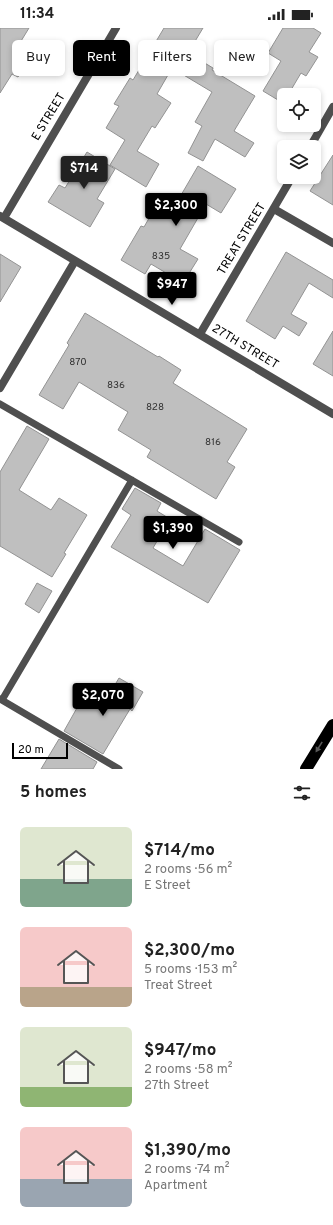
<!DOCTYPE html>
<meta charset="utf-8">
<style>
:root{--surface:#fff;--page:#f6f6f6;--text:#222;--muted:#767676;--accent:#000}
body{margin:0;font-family:Overpass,sans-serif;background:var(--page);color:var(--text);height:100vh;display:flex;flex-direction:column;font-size:15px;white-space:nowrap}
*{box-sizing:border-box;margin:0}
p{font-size:13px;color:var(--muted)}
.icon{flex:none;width:22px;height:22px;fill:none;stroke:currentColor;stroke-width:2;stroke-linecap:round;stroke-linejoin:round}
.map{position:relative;height:741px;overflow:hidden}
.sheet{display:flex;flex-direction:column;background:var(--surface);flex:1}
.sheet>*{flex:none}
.top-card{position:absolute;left:12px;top:12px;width:309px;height:36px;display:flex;gap:8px}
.fabs{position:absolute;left:277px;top:60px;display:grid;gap:8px}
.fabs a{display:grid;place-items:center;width:44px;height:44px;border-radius:6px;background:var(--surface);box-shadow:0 2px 6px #0003;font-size:20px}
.scale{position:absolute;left:12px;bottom:10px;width:56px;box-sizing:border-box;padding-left:4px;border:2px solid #000;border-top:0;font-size:11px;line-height:14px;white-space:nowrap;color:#000;-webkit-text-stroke:3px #fff;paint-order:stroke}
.price{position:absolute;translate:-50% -34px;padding:0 9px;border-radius:4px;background:var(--accent);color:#fff;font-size:13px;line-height:26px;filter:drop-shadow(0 1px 2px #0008)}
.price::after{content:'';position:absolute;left:50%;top:24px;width:12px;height:9px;margin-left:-6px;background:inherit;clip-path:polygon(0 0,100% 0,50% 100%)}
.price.selected{background:#222;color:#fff}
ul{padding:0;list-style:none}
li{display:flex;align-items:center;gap:12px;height:100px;padding:0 20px}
li span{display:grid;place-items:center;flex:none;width:112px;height:80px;border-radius:6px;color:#555}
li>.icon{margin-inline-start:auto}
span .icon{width:48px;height:48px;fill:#fffc;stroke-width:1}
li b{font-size:17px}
h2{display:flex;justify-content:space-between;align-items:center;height:48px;padding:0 20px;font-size:17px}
.pill{padding:0 14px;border-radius:6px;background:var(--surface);box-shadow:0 2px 6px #0003;font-size:14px;line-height:36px}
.pill.selected{background:var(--accent);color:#fff}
.status{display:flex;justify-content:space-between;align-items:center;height:28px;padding:0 20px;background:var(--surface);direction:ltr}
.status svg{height:11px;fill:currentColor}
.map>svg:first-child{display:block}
.building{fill:#bfbfbf;stroke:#939393}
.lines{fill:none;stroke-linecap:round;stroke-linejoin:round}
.service{stroke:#4f4f4f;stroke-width:7}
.minor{stroke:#4f4f4f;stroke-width:8}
.motorway{stroke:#000;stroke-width:12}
.oneway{fill:#595959}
.labels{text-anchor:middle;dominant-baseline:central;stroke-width:3;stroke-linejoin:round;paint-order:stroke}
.number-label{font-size:10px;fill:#303030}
.street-label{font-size:12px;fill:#000;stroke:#fff}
</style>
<div class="status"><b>11:34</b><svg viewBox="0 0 49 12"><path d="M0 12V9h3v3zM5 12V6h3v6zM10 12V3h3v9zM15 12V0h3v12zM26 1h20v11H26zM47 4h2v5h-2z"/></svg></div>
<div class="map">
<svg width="333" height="741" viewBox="0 0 333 741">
<rect width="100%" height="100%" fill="#fff"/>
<path class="building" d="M 0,0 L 29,0 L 15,23 L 29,32 L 18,49 L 12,46 L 0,65 Z
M 164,0 L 203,0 L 188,25 L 213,40 L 212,42 L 255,68 L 234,103 L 254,115 L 245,129 L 215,111 L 203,133 L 188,125 L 202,98 L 195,94 L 212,64 L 172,40 L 157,66 L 171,75 L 155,100 L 152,98 L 137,123 L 159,136 L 146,159 L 110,137 L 125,112 L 106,100 L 119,78 L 114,76 L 130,50 L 133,52 Z
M 283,0 L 313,0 L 321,5 L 309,24 L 318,29 L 306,48 L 301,45 L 288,67 L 284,67 L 283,75 L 263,63 L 281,33 L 268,25 Z
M 87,124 L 115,141 L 97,171 L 104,175 L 90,199 L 48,174 L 59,157 L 65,160 Z
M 333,127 L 333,177 L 310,163 Z
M 198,138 L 236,161 L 221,185 L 206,176 L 180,221 L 198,231 L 183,255 L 151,236 L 145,246 L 121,232 L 141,198 L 144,199 L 163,166 L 177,174 Z
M 286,224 L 333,252 L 333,270 L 309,255 L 291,286 L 307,295 L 299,308 L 283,298 L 275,311 L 246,293 Z
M 0,226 L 21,239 L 0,274 Z
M 85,285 L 158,329 L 159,328 L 181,342 L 173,355 L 247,401 L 227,434 L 235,439 L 216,471 L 147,429 L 151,422 L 118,402 L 128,384 L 79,354 L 63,381 L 39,367 L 69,317 L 67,315 Z
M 333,303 L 333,348 L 313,336 Z
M 27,398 L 49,411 L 19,462 L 51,482 L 59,470 L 87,487 L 64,525 L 66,526 L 52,549 L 0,518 L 0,444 Z
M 135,460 L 161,475 L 157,483 L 170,491 L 153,520 L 183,538 L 205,501 L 240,522 L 208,575 L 111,519 L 131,487 L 122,481 Z
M 37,555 L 52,563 L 39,585 L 25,576 Z
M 119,650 L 143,664 L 132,683 L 130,681 L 103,726 L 64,703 L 82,671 L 100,682 Z
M 59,711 L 97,734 L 93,741 L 41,741 Z"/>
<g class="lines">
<path class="service" d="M 0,376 L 239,514
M 0,671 L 119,741
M 2,672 L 132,452"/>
<path class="minor" d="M 310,119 L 333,79
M 274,181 L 333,215
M 0,188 L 333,386
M 4,190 L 116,0
M 200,306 L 292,149
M 0,360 L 75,233"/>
<path class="motorway" d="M 306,741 L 333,697"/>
</g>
<defs><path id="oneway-solid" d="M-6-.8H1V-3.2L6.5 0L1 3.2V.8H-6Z"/></defs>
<use class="oneway" href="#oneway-solid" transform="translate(319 719) rotate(122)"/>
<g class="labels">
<g class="number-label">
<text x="161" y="228">835</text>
<text x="78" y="334">870</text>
<text x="116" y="357">836</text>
<text x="155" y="379">828</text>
<text x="213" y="414">816</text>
</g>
<g class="street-label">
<text transform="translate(49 89) rotate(-59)">E STREET</text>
<text transform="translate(242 211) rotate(-59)">TREAT STREET</text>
<text transform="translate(245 319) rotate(31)">27TH STREET</text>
</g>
</g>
</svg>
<div class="fabs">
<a><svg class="icon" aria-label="locate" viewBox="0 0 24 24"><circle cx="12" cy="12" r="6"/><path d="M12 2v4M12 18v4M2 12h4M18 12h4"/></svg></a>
<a><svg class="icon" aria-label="layers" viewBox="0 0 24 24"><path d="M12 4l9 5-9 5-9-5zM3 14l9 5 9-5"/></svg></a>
</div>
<div class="scale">20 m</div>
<b class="price selected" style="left:84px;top:162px">$714</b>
<b class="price" style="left:176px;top:199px">$2,300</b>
<b class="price" style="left:172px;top:278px">$947</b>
<b class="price" style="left:173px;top:522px">$1,390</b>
<b class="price" style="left:103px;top:689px">$2,070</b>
<div class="top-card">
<a class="pill">Buy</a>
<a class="pill selected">Rent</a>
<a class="pill">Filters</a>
<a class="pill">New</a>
</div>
</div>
<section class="sheet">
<h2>5 homes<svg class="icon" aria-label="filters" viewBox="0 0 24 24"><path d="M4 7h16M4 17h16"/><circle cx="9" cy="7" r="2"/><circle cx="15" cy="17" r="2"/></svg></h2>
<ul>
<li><span style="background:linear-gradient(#dfe7d0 65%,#7fa58c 0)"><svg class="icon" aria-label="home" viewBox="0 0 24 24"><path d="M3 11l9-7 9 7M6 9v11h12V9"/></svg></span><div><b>$714/mo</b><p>2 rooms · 56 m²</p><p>E Street</p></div></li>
<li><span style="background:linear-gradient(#f6c9c9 75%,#b9a48a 0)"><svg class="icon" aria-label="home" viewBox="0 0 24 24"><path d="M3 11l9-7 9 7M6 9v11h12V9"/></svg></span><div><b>$2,300/mo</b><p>5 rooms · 153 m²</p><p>Treat Street</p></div></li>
<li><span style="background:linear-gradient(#dfe7d0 75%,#8fb573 0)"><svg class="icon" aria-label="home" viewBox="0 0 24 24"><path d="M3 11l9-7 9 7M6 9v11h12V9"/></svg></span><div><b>$947/mo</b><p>2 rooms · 58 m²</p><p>27th Street</p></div></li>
<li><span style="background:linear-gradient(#f6c9c9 65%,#9aa5b1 0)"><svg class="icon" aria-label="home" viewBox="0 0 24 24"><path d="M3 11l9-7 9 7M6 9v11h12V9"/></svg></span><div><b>$1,390/mo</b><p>2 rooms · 74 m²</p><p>Apartment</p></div></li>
</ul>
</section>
